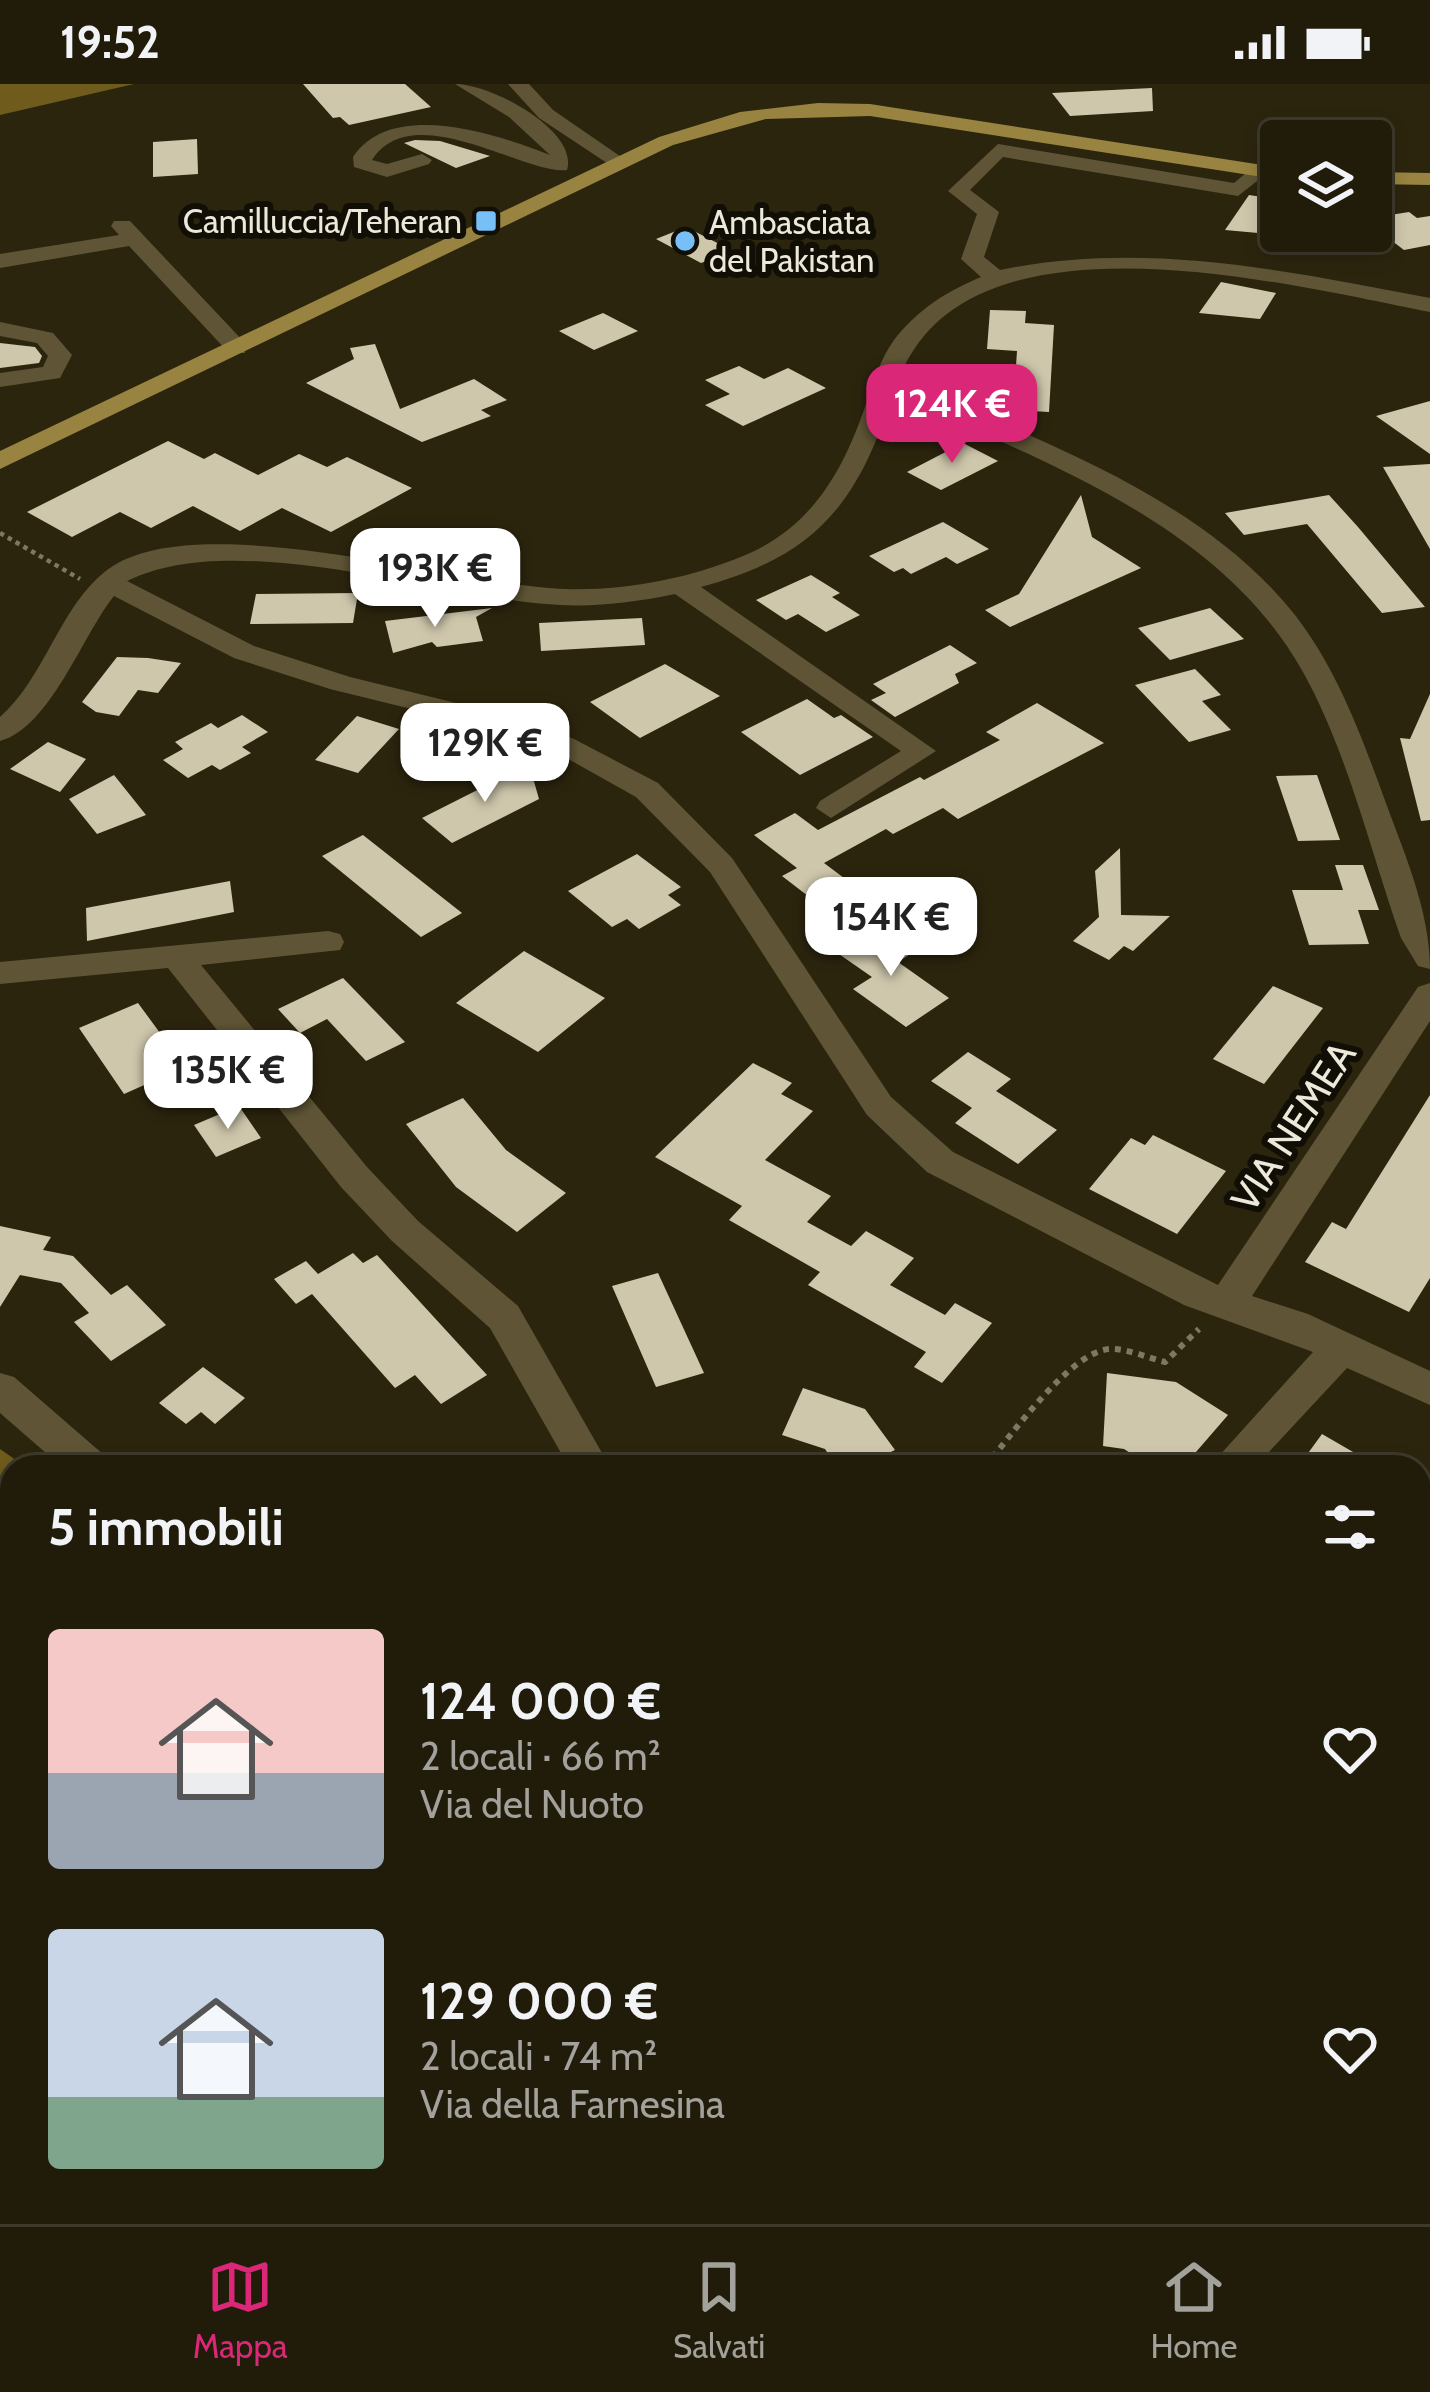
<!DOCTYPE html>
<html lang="it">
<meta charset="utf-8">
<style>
:root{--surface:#211c0a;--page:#292513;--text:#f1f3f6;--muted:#a2a19c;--line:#3e3a2b;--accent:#db2777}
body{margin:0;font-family:Cabin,sans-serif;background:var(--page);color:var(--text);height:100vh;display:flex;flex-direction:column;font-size:45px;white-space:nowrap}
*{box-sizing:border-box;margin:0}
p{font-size:39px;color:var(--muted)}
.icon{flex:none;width:66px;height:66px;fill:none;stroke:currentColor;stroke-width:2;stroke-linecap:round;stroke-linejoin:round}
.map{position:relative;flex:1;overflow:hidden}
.panel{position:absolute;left:0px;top:1371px;width:1431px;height:771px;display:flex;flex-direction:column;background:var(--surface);border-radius:36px 36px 0 0;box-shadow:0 6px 18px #0003,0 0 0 3px var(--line)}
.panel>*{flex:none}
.buttons{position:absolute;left:1260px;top:36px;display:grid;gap:24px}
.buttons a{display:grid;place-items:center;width:132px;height:132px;border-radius:12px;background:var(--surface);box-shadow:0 6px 18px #0003,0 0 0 3px var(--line);font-size:60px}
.price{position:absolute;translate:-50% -102px;padding:0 27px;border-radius:24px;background:#fff;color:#222;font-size:39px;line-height:78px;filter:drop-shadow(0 3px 6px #0008)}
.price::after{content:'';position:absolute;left:50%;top:72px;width:36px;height:27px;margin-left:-18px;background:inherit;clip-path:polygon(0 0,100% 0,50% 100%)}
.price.on{background:var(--accent);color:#fff}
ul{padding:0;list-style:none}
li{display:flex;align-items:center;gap:36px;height:300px;padding:0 48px}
li span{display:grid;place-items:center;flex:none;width:336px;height:240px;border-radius:12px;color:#555}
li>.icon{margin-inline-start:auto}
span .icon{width:144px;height:144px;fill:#fffc;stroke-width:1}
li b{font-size:51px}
h2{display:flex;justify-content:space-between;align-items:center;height:144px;padding:0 48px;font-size:51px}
.status{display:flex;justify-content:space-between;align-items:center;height:84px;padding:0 60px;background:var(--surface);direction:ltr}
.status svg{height:33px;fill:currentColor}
.tabs{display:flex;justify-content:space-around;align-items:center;height:168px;border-top:3px solid var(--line);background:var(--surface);font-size:33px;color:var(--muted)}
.tabs a{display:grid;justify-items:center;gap:6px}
.tabs .on{color:var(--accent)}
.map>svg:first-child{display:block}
.green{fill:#443709}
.forest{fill:#6f5c1c}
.building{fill:#cfc7ac}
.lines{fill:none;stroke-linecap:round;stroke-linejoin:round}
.path-far1{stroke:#7d7864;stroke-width:4.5;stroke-dasharray:4.5 4.5;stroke-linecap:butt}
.path{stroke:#7d7864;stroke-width:6;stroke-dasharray:6 6;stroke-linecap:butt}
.minor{fill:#5f5536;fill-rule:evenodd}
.major{fill:#988340;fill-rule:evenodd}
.poi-dot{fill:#76c0f7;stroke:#110e06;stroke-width:4.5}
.labels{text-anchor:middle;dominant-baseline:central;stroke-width:12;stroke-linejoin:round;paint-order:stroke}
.far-poi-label{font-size:33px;fill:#ece8da;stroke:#110e06;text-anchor:end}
.street-label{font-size:39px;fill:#ece8da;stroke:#110e06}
</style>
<div class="status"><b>19:52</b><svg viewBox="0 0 49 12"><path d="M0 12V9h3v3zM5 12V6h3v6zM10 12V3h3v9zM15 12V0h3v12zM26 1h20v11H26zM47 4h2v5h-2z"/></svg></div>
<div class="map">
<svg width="1430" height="2140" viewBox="0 0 1430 2140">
<rect width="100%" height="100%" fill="#2c250e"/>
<path class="green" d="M 1430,1480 L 1430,1868 L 1419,1836 L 1419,1514 Z"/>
<path class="forest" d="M 0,0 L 134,0 L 0,31 Z
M 0,1365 L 26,1383 L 12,1383 L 12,1536 L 0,1549 Z"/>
<path class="building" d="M 303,0 L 405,0 L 431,23 L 349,41 L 340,33 L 333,34 Z
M 1152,4 L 1153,27 L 1070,32 L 1052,9 Z
M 197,55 L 198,90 L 153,93 L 153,58 Z
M 415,56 L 440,57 L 490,72 L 456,84 L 404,59 Z
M 1249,111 L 1281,116 L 1281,151 L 1225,146 Z
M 1409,128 L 1417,134 L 1430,132 L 1430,161 L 1404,166 L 1371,141 L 1371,134 Z
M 686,143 L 733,167 L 701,179 L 656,155 Z
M 1221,198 L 1276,209 L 1260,235 L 1199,229 Z
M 990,226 L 1026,227 L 1025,239 L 1054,241 L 1049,328 L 1013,326 L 1017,267 L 987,265 Z
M 603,229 L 638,247 L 594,266 L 559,247 Z
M 0,259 L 35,263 L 42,272 L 39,279 L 0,284 Z
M 375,260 L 400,325 L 474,295 L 507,316 L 481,326 L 491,332 L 422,358 L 306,299 L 354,275 L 350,264 Z
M 739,282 L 764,295 L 788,284 L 826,304 L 743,342 L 705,321 L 730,310 L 705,296 Z
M 1430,317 L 1430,370 L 1376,332 Z
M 168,357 L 204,375 L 215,369 L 258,391 L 299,370 L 327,383 L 347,373 L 412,404 L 331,448 L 282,424 L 240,447 L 193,422 L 151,444 L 120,428 L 72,453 L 27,428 Z
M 963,359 L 998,377 L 941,406 L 907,388 Z
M 1430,380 L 1430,465 L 1383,383 Z
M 1081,411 L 1092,453 L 1141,484 L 1010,543 L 985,526 L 1019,510 Z
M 1329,411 L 1358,443 L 1425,523 L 1382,529 L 1307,440 L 1244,451 L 1225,429 Z
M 943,438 L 989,465 L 957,480 L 946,473 L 911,490 L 903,484 L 894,488 L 869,472 Z
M 811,491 L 840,509 L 832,513 L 860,531 L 826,548 L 798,530 L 786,536 L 756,516 Z
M 358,509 L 353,539 L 250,540 L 256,510 Z
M 492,524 L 476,533 L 483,557 L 437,563 L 432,558 L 393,569 L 385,537 Z
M 1210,524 L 1244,555 L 1170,576 L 1138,544 Z
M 642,534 L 645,561 L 541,567 L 539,539 Z
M 950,561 L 977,579 L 955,590 L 959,599 L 895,633 L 871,616 L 886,609 L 873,600 Z
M 117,573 L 148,574 L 181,579 L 158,609 L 138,606 L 119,632 L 96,628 L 82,618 Z
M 665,580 L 720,612 L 640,654 L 590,618 Z
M 1195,585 L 1221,611 L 1202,617 L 1231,646 L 1189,658 L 1135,601 Z
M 1430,610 L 1430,736 L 1421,737 L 1400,654 L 1410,655 Z
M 807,615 L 834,634 L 841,631 L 873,653 L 800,691 L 741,648 Z
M 1037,619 L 1104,659 L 958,735 L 943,724 L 893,750 L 886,745 L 824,779 L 864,809 L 830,829 L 782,792 L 797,784 L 754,751 L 795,729 L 818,746 L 920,693 L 924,696 L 1000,656 L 986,648 Z
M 242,631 L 268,648 L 242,663 L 251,669 L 220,686 L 212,681 L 188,694 L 163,676 L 183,665 L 175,658 L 211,639 L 218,644 Z
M 357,632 L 399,645 L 358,689 L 315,676 Z
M 48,658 L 86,675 L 60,708 L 10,685 Z
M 529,680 L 539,715 L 452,759 L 422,734 Z
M 114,691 L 146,731 L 97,750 L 69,715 Z
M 1317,691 L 1340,756 L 1298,757 L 1276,692 Z
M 363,751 L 462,829 L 421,853 L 322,772 Z
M 1120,764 L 1121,831 L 1170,832 L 1133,867 L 1124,862 L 1109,876 L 1073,857 L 1099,833 L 1095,787 Z
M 637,770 L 681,803 L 668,811 L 681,821 L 639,845 L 627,835 L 612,843 L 568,807 Z
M 1335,781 L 1363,781 L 1379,826 L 1358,826 L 1369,860 L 1309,861 L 1292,806 L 1343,806 Z
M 230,797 L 234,828 L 87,857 L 86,824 Z
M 872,844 L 910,870 L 898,878 L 949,914 L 906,943 L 853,905 L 872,893 L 836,868 Z
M 524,867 L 605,914 L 538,968 L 456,919 Z
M 343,894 L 405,958 L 366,977 L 327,935 L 300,949 L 278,925 Z
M 1273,902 L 1323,924 L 1264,1000 L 1213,975 Z
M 138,919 L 185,983 L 124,1010 L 79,944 Z
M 968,968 L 1011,995 L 996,1007 L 1057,1046 L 1018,1080 L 955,1039 L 972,1024 L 931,997 Z
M 753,979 L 792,999 L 781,1010 L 813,1027 L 765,1076 L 831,1112 L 807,1138 L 851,1162 L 866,1147 L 914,1174 L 890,1201 L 945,1231 L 955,1219 L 992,1239 L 942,1299 L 914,1283 L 926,1268 L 808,1201 L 820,1188 L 729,1136 L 742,1122 L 655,1073 Z
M 1430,1011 L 1430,1194 L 1409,1228 L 1305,1178 L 1332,1138 L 1346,1145 Z
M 463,1014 L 506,1066 L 566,1109 L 517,1148 L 456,1103 L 406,1040 Z
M 239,1022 L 261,1054 L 216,1073 L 194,1041 Z
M 1153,1051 L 1226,1087 L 1177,1150 L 1089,1105 L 1131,1054 L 1145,1061 Z
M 0,1142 L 51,1153 L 43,1166 L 73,1172 L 111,1211 L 127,1201 L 166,1241 L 111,1277 L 74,1238 L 89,1229 L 61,1199 L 20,1191 L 0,1223 Z
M 353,1169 L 363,1179 L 377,1171 L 487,1291 L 441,1320 L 415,1291 L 395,1304 L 312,1210 L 296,1220 L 274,1195 L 306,1177 L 318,1190 Z
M 658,1189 L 704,1289 L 656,1303 L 612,1202 Z
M 203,1283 L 245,1314 L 215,1340 L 201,1328 L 186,1340 L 159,1319 Z
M 1107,1289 L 1176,1298 L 1228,1331 L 1183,1383 L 1152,1383 L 1124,1365 L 1103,1362 Z
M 803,1304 L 865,1325 L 895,1366 L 859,1383 L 837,1383 L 825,1365 L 782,1351 Z
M 1322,1350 L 1379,1383 L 1298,1383 Z"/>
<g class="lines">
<path class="path-far1" d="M 0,449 L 80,495"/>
<path class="path" d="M 985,1383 C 1009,1354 1070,1268 1109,1265 C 1125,1264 1149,1274 1165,1278 L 1199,1245"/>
<path class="minor" d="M 455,0 C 492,0 579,47 567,86 C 526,92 413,12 372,76 L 387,80 L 422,70 L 432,76 L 429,80 L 387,93 L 354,83 L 353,73 C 392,14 499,51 550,71 L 509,33 Z
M 508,0 L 529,0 L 553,26 L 630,79 L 613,83 L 539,34 Z
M 998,60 L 1234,99 L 1253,83 L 1270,87 L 1238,112 L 1003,73 L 970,106 L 999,128 L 984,173 L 1000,186 C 1144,156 1288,187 1430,214 L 1430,228 C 1289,201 966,117 899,295 C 1034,355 1200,411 1295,531 C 1336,584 1360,648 1383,711 C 1403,767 1430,825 1430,885 L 1418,882 L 1401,854 C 1370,766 1348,669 1303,588 C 1220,439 1040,376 893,310 C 857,421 816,472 701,503 L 936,667 L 831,734 L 816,724 L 820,717 L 901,667 L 675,510 C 632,519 589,524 546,520 C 429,510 232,444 127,497 L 254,562 L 350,593 L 525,636 L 574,655 L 658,699 L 732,774 L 891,1013 L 953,1068 L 1218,1201 L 1418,903 L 1430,899 L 1430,937 L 1252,1212 L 1308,1230 L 1430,1287 L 1430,1321 L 1347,1284 L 1255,1383 L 1209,1383 L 1313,1268 L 1184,1221 L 927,1088 L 867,1031 L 710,788 L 636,713 L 554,667 L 505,648 L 330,605 L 234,574 L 114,512 C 83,550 50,644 0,657 L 0,633 C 46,592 59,523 107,486 C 195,420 456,501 565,505 C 625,507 687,495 743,472 C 811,444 842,389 865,323 C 873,300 880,275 894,256 C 918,225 946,208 981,193 L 961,175 L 977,130 L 948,107 Z
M 114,137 L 130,137 L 245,259 L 245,269 L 229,269 L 129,162 L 0,184 L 0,170 L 119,151 L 111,142 Z
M 0,238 L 53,249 L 72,271 L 60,294 L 0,303 L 0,289 L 43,283 L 48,272 L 37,259 L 0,252 Z
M 328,847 L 340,850 L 344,858 L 340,866 L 201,881 L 367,1083 L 418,1137 L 518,1222 L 610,1383 L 569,1383 L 490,1244 L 392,1157 L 341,1103 L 168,884 L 0,900 L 0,878 Z
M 0,1289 L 14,1293 L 104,1371 L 110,1383 L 62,1383 L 0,1329 Z
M 1430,1413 L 1430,1464 L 1419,1468 L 1419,1417 Z
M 12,1543 L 12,1585 L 0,1590 L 0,1548 Z
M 1419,1888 L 1430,1893 L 1430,1963 L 1419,1958 Z
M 101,2130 L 174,2130 L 170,2140 L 97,2140 Z
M 494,2130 L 561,2130 L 565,2140 L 498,2140 Z"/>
<path class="major" d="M 818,19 L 870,20 L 1281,84 L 1281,96 L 870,32 L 766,35 L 673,61 L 0,385 L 0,367 L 659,53 L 740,28 Z
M 1371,88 L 1430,89 L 1430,101 L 1371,100 Z"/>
</g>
<g class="poi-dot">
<rect x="474" y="125" width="24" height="24" rx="6"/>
<circle cx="685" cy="157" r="12"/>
</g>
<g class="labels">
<g class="far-poi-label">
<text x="462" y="137">Camilluccia/Teheran</text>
<text x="709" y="138" text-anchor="start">Ambasciata<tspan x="709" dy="38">del Pakistan</tspan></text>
</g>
<g class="street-label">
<text transform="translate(1293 1042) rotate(-57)">VIA NEMEA</text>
</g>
</g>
</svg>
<div class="buttons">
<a><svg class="icon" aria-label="layers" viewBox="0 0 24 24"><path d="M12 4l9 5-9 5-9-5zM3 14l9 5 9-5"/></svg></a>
</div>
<b class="price on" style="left:952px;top:382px">124K €</b>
<b class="price" style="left:435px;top:546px">193K €</b>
<b class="price" style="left:485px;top:721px">129K €</b>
<b class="price" style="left:891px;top:895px">154K €</b>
<b class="price" style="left:228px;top:1048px">135K €</b>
<section class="panel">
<h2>5 immobili<svg class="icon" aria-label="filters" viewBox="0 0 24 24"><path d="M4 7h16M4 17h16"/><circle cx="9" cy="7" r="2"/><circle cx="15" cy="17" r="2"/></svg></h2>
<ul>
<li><span style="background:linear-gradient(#f6c9c9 60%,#9aa5b1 0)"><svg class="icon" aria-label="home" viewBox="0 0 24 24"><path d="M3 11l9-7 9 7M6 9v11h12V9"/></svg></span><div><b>124 000 €</b><p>2 locali · 66 m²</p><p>Via del Nuoto</p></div><svg class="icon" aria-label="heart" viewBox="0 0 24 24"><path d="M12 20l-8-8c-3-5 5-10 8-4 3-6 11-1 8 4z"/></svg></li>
<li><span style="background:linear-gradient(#c9d6e8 70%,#7fa58c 0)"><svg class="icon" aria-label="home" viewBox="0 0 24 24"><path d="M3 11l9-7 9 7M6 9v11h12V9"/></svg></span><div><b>129 000 €</b><p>2 locali · 74 m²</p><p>Via della Farnesina</p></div><svg class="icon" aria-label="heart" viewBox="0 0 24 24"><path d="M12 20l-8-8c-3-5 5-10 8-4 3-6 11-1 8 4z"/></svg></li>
</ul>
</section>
</div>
<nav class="tabs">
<a class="on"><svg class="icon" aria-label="map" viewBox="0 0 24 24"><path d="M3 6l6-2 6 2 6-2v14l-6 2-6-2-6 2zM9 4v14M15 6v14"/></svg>Mappa</a>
<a><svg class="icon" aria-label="saved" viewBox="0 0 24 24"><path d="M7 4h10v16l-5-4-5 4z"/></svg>Salvati</a>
<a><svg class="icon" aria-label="home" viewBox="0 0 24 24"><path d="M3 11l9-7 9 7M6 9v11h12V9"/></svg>Home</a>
</nav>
